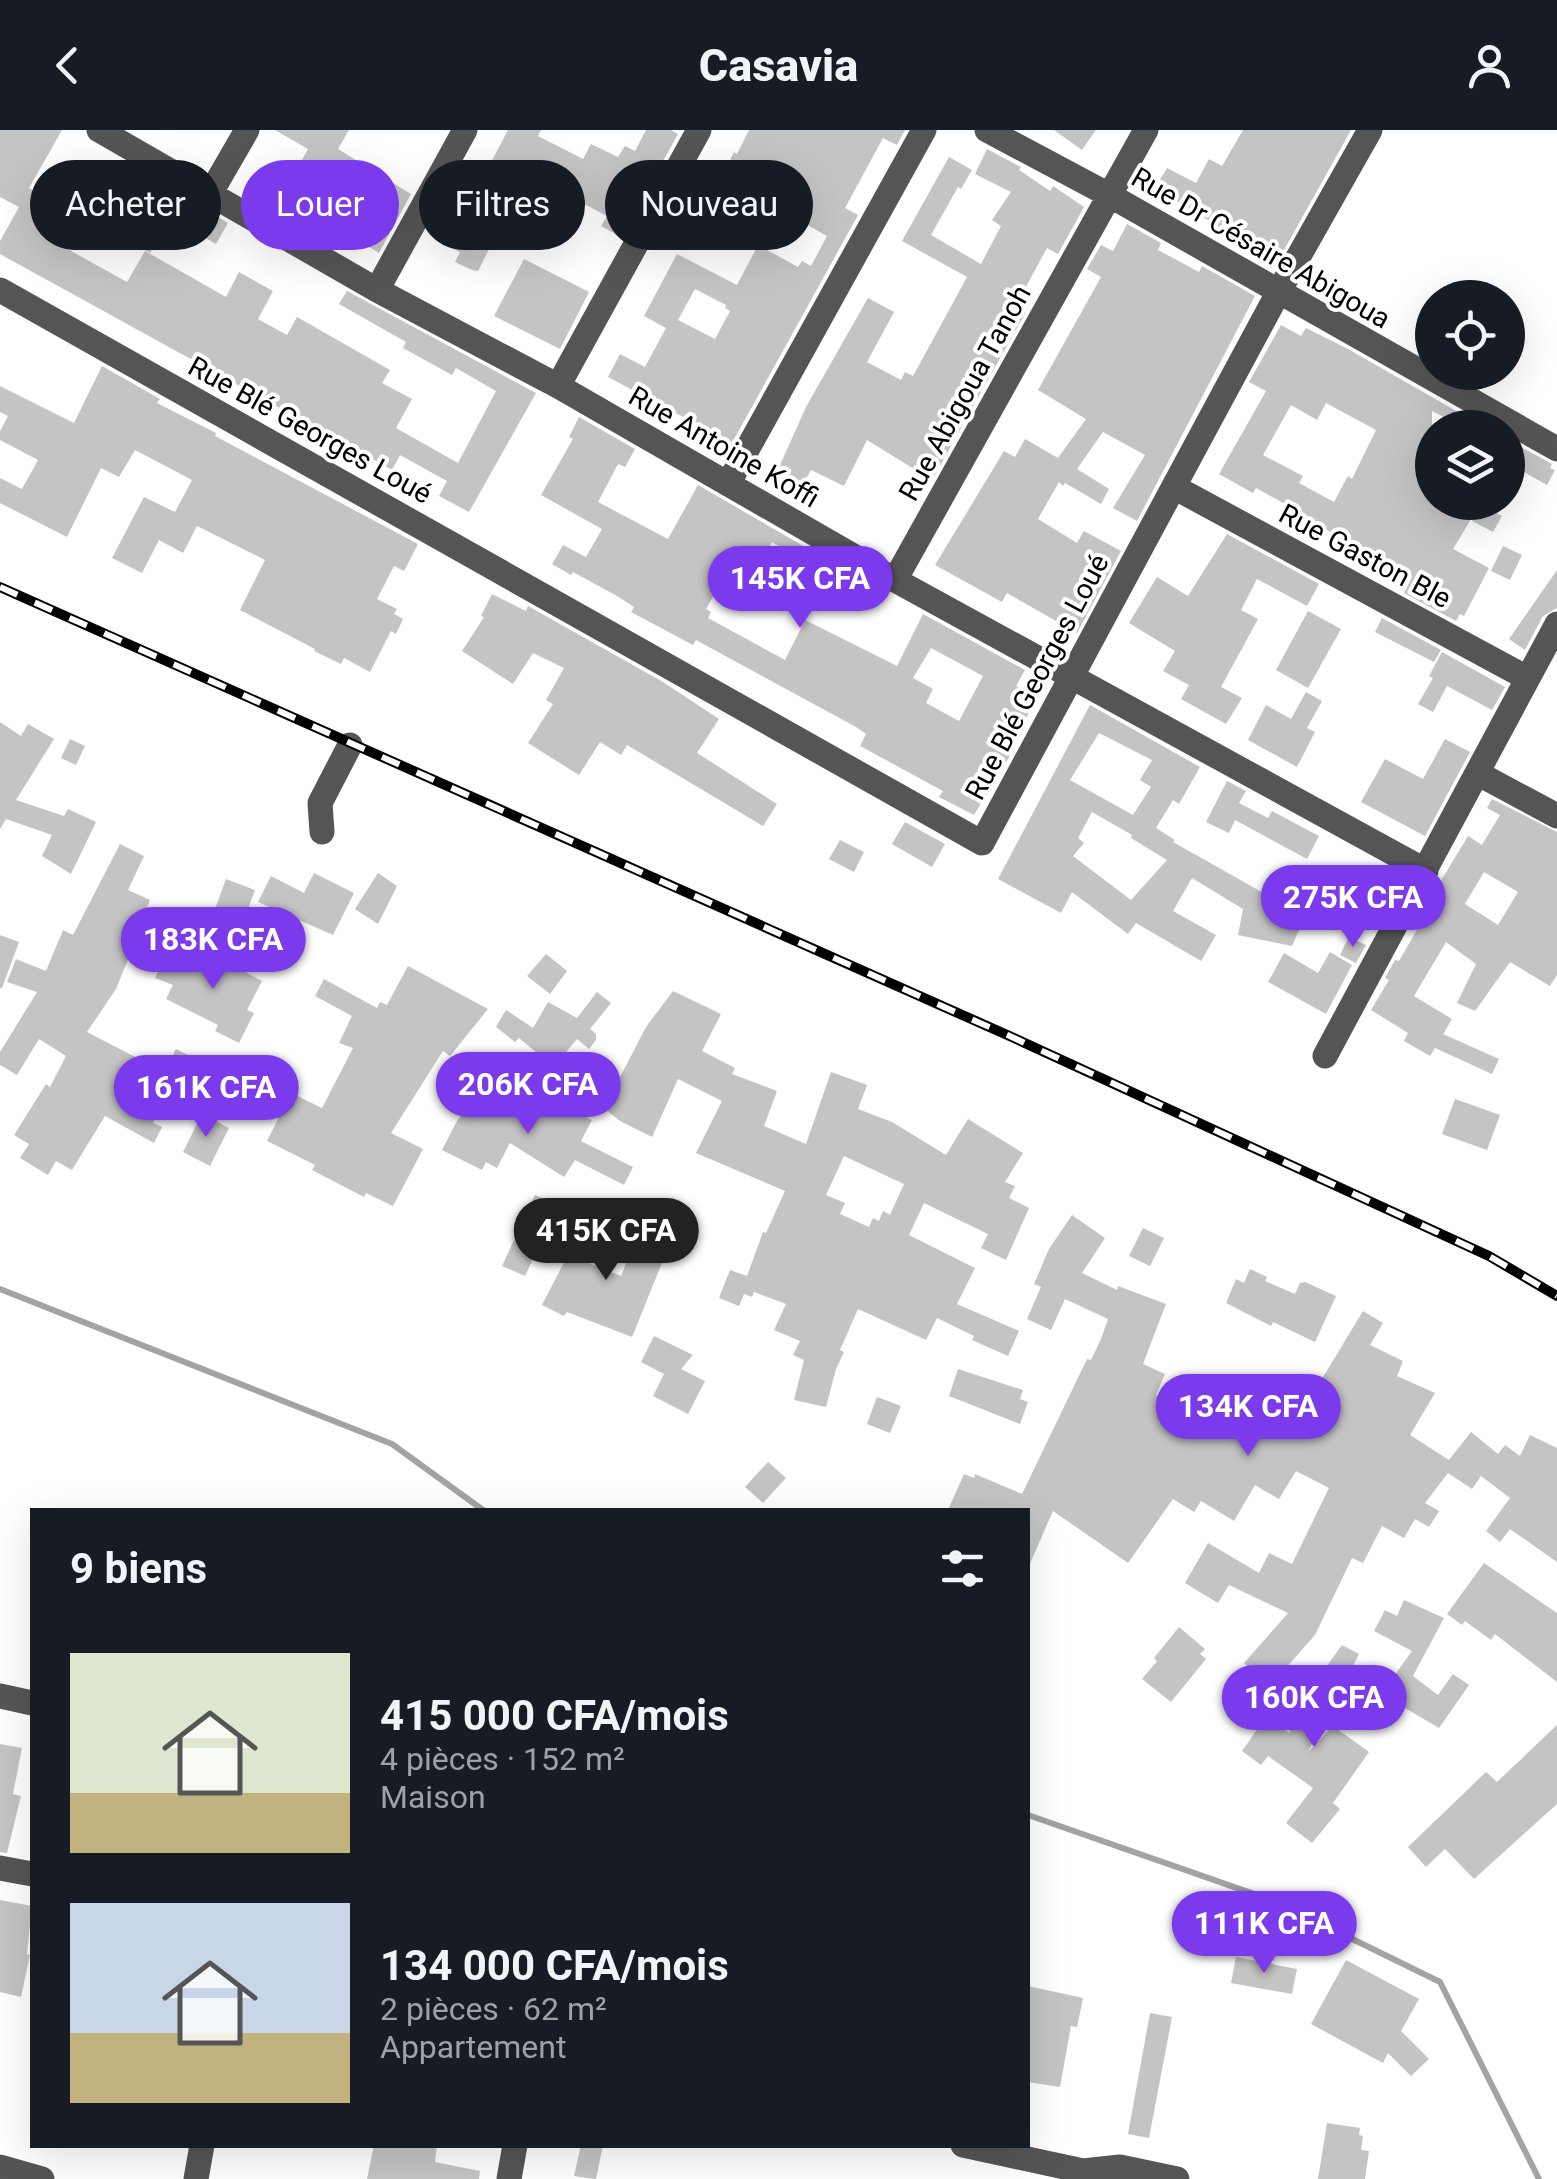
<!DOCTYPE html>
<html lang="fr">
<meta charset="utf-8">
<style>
:root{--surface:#171b24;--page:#20242c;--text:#f1f3f6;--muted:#9ea1a6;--accent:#7c3aed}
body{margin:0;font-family:Roboto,sans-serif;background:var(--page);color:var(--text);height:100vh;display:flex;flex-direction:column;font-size:38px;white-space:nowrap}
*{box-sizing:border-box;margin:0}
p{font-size:32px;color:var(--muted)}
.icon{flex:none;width:55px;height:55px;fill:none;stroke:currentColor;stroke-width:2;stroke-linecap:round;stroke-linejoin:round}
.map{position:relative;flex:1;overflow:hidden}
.details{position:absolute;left:30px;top:1378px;width:1000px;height:640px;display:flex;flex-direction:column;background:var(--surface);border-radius:0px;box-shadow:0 10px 40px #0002}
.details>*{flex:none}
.guide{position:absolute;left:30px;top:30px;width:1000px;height:90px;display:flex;gap:20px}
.fabs{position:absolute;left:1415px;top:150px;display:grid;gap:20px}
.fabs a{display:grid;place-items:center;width:110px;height:110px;border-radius:50%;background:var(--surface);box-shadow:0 10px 40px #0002;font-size:50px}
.price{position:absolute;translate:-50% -85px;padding:0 22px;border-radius:35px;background:var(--accent);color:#fff;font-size:32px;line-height:65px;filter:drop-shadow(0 2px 5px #0008)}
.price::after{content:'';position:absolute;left:50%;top:60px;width:30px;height:22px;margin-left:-15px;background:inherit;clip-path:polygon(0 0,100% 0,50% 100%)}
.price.current{background:#222;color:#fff}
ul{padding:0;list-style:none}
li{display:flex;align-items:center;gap:30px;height:250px;padding:0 40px}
li span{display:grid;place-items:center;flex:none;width:280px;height:200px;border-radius:0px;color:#555}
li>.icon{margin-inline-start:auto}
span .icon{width:120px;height:120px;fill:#fffc;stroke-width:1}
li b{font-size:42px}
h2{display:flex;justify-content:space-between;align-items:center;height:120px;padding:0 40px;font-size:42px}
.chip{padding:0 35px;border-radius:45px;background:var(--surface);box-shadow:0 10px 40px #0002;font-size:35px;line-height:90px}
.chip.current{background:var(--accent);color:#fff}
header{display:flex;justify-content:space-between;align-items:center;height:130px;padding:0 40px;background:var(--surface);font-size:45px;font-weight:800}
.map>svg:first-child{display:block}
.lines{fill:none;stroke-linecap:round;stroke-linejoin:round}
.stream{stroke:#a3a3a3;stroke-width:6}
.building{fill:#c4c4c4;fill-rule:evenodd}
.minor{stroke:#555;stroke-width:25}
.rail-casing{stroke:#000;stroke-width:10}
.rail{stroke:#fff;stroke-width:6;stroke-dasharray:19;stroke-linecap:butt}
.labels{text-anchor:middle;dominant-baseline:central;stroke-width:8;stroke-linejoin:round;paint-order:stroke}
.street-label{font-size:28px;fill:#000;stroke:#fff}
</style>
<header><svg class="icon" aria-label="back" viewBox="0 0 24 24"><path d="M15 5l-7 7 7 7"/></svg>Casavia<svg class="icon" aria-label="person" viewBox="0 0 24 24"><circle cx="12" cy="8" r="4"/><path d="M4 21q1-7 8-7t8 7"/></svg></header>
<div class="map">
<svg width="1557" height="2049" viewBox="0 0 1557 2049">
<rect width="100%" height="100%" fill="#fff"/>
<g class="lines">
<path class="stream" d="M 0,1159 L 392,1314 L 483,1380
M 1028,1685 L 1277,1772 L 1440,1852 L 1539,2049"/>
</g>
<path class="building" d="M 0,0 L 62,0 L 29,58 L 62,76 L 46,107 L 127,152 L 145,121 L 226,167 L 239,142 L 273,161 L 258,189 L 287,205 L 297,187 L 390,240 L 382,253 L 412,269 L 396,298 L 458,333 L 496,261 L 456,238 L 452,245 L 403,218 L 406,212 L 339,174 L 347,161 L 536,263 L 469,382 L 439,366 L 447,351 L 400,325 L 392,340 L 0,124 L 0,111 L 19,77 L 0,67 Z
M 275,0 L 349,0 L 338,19 L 411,64 L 379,123 L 283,64 L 308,19 Z
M 508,0 L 541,0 L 538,6 L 583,29 L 591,14 L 618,27 L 625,16 L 635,21 L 646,0 L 671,0 L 678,4 L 621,107 L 601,96 L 607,86 L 563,63 L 559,70 L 523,52 L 478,141 L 472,140 L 455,132 L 460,122 L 447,116 Z
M 749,0 L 905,0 L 897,15 L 883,8 L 845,78 L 858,85 L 732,313 L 608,247 L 620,224 L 645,237 L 666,198 L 644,186 L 677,124 L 737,155 L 758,115 L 798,137 L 802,131 L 811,136 L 827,106 L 786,83 L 783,90 L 760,78 L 742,112 L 701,91 L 734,22 L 737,24 ZM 695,159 L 726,175 L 725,178 L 730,181 L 715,209 L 678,190 Z
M 1054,0 L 1096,0 L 1082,20 Z
M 1243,0 L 1351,0 L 1279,129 L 1271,124 L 1269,127 L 1155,58 L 1167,38 L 1196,53 L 1209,29 L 1222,36 Z
M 987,19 L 1021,37 L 1019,40 L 1050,61 L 1053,56 L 1084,77 L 1058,124 L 1047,118 L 1015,177 L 1026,182 L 932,350 L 867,310 L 844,356 L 811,340 L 801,358 L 776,344 L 806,277 L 868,168 L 894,182 L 867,232 L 901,250 L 905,242 L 913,246 L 967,147 L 902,111 L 949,27 L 972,40 L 961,59 L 958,57 L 931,105 L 981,134 L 1001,96 L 992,90 L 1011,62 L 975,44 Z
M 120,31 L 228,93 L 216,114 L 170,88 L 150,123 L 109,100 L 128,67 L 107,55 Z
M 1127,94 L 1161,113 L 1158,120 L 1199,142 L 1202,136 L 1255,166 L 1137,391 L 1113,378 L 1145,325 L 1103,302 L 1077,339 L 1109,359 L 1101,374 L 1065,353 L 1063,356 L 1059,352 L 1038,389 L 1077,413 L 1084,401 L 1121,421 L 1077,503 L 1007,463 L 1002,472 L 935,435 L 1004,321 L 1015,327 L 1025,309 L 1058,328 L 1086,289 L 1038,260 L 1101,147 L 1087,139 L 1101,115 L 1113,121 Z
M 524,129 L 589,162 L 560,219 L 494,186 Z
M 1281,195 L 1301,206 L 1306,198 L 1348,219 L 1486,298 L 1465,298 L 1432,281 L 1432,372 L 1451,372 L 1473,386 L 1453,419 L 1489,438 L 1464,486 L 1460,484 L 1456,491 L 1404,463 L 1412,447 L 1288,379 L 1289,376 L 1256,358 L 1253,363 L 1219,344 L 1266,261 L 1249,252 ZM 1326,273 L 1376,300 L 1352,349 L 1348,346 L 1334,372 L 1299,353 L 1303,346 L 1263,325 L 1291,275 L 1317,290 Z
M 102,236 L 160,269 L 157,273 L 216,303 L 215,306 L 418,414 L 404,441 L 394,436 L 377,469 L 397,479 L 394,484 L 403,489 L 396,504 L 391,501 L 370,542 L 344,528 L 341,534 L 314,521 L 315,519 L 240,480 L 265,430 L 197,396 L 183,423 L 159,410 L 142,443 L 112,428 L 144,367 L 175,382 L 192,350 L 135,320 L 119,347 L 101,338 L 67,407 L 0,373 L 0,348 L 22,359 L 38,330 L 0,310 L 0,301 L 8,286 L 0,282 L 0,256 L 74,293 Z
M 579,287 L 635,319 L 625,337 L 618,334 L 598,372 L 668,409 L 698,355 L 843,439 L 836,451 L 772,412 L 758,437 L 736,425 L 706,479 L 711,482 L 708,488 L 785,530 L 805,490 L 897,536 L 923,484 L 1025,540 L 1016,556 L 1037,568 L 1007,622 L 1011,624 L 974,685 L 939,667 L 943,661 L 860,616 L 866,604 L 856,597 L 696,510 L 693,515 L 631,482 L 634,477 L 617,466 L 573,442 L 571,445 L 552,434 L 563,415 L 586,427 L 602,399 L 541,365 L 573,309 L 569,307 ZM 931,518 L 983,546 L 959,591 L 926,573 L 933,559 L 913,548 Z
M 1508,310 L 1552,334 L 1550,338 L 1555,340 L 1547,355 L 1508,333 Z
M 1481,375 L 1502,386 L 1493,402 L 1472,391 Z
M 1227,404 L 1319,454 L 1307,476 L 1257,449 L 1241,480 L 1258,489 L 1221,557 L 1242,568 L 1226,594 L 1181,569 L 1189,555 L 1163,541 L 1175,521 L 1129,493 L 1157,447 L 1188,466 Z
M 1503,416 L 1522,425 L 1510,450 L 1491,441 Z
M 1557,440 L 1557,478 L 1543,486 L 1525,520 L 1509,509 Z
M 492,464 L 526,481 L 528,476 L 663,552 L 719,589 L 697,623 L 777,674 L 763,696 L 627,615 L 621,625 L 600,612 L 579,645 L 528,613 L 553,574 L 546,570 L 564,538 L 533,523 L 513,554 L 462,521 L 484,487 L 481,486 Z
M 1308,481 L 1341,499 L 1308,558 L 1276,540 Z
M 1382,488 L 1441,520 L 1434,532 L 1375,502 Z
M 1442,522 L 1505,557 L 1492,580 L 1447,556 L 1433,582 L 1418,574 L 1433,548 L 1429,546 Z
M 1306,562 L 1322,571 L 1307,598 L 1315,602 L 1297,637 L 1248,610 L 1266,575 L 1291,589 Z
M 1090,575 L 1200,637 L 1179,674 L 1173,670 L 1156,698 L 1175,710 L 1173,712 L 1267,765 L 1265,768 L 1305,786 L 1292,816 L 1238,805 L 1243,779 L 1192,748 L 1173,781 L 1216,805 L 1201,831 L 1136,793 L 1128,804 L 1072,762 L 1061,783 L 998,749 ZM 1099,603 L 1152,630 L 1140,650 L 1151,657 L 1133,685 L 1070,650 ZM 1092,682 L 1132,705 L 1131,708 L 1167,730 L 1131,770 L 1073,726 L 1084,713 L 1078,708 Z
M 0,592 L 21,606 L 28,594 L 54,609 L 16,670 L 64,686 L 68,679 L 96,692 L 71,744 L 42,726 L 52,705 L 6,689 L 0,699 Z
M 70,609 L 85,616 L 76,635 L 61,628 Z
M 1445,609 L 1470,622 L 1425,706 L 1361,672 L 1385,629 L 1423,649 Z
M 1227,651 L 1246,661 L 1239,673 L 1268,688 L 1272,681 L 1319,706 L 1307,729 L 1235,690 L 1229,703 L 1206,692 Z
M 1492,669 L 1557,702 L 1557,845 L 1550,856 L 1510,832 L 1475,881 L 1457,873 L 1476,834 L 1446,812 L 1414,866 L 1452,889 L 1443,904 L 1499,929 L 1492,944 L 1435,918 L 1430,926 L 1404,911 L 1408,903 L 1371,880 L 1389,850 L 1385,848 L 1395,830 L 1399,831 L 1418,798 L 1437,766 L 1433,764 L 1468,706 L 1482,715 L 1500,685 L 1487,678 ZM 1484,742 L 1518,762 L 1498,795 L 1465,774 Z
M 905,692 L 945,714 L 932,737 L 892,714 Z
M 840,710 L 864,722 L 854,742 L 829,729 Z
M 120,714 L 144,726 L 128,760 L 150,770 L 138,799 L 152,804 L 143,827 L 131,822 L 116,859 L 87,902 L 164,942 L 176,919 L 229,946 L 211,982 L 169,961 L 153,993 L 162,997 L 154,1013 L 105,986 L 72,1040 L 56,1031 L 48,1045 L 20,1028 L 29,1014 L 14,1005 L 46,954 L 50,957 L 66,926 L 39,909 L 17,945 L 0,935 L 0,922 L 37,862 L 7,852 L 16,829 L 46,841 L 63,800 L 73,805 Z
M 314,743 L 354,763 L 333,805 L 258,772 L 271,746 L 304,763 Z
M 378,743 L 397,756 L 378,794 L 355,779 Z
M 226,749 L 255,760 L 237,809 L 208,798 Z
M 1352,749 L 1382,767 L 1361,802 L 1331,784 Z
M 0,805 L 19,812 L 2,858 L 0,858 Z
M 1349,807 L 1366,815 L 1356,833 L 1340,825 Z
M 195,816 L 262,851 L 247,880 L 254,883 L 239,913 L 215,901 L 218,895 L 166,869 L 173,855 L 155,848 L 162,832 L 186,842 Z
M 1330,822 L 1352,835 L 1326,884 L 1268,852 L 1284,823 L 1318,843 Z
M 546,824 L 567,841 L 550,864 L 527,846 Z
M 408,836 L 488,879 L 450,926 L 443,921 L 391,1003 L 423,1019 L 393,1076 L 366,1063 L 364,1067 L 312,1040 L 315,1035 L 267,1011 L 291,963 L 322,978 L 353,918 L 339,913 L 352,886 L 315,866 L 324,849 L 377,878 L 380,872 L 387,875 Z
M 673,861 L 721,884 L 702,921 L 735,938 L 732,944 L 777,961 L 764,996 L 806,1014 L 831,942 L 867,955 L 858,979 L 892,992 L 946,1025 L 968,989 L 1023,1023 L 1005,1052 L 1015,1056 L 1009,1068 L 1029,1078 L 1006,1130 L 981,1118 L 988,1104 L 924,1073 L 909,1105 L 975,1138 L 957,1174 L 1019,1201 L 1008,1226 L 972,1210 L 974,1206 L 937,1188 L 926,1210 L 858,1179 L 840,1220 L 844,1222 L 836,1239 L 826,1277 L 794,1270 L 804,1230 L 793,1225 L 800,1211 L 774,1200 L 786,1174 L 754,1162 L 752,1167 L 744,1164 L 739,1176 L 719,1168 L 730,1140 L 747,1146 L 763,1102 L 766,1103 L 785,1061 L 696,1023 L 722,971 L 678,949 L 652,1007 L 620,991 L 604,978 L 646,897 ZM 844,1026 L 904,1054 L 890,1085 L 883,1081 L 879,1091 L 873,1088 L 869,1097 L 840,1084 L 845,1073 L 826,1065 Z
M 597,862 L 611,873 L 590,899 L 596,904 L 596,910 L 589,919 L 577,909 L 557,933 L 546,923 L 543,928 L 519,908 L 515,912 L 496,897 L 506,880 L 533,898 L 548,872 L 577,888 Z
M 485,955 L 530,990 L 545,966 L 592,990 L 581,1011 L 633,1037 L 624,1055 L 575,1030 L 564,1047 L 510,1013 L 497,1038 L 486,1032 L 482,1040 L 442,1020 L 457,991 Z
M 1455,969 L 1500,985 L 1487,1020 L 1442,1004 Z
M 202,984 L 229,998 L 210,1036 L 183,1022 Z
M 535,1065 L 549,1071 L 547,1081 L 554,1084 L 525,1146 L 502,1136 Z
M 1072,1085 L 1105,1108 L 1082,1143 L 1117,1160 L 1118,1156 L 1166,1174 L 1143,1234 L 1165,1244 L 1156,1265 L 1218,1301 L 1239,1268 L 1284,1296 L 1303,1263 L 1311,1267 L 1363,1181 L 1383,1193 L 1370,1215 L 1403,1231 L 1397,1246 L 1435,1263 L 1410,1305 L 1449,1330 L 1471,1302 L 1498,1324 L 1505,1315 L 1520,1326 L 1530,1305 L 1557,1318 L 1557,1432 L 1510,1399 L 1500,1412 L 1486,1401 L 1510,1368 L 1481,1346 L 1472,1359 L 1448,1343 L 1425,1373 L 1439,1381 L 1429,1397 L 1415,1389 L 1404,1408 L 1382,1396 L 1363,1433 L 1352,1428 L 1315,1505 L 1270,1556 L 1244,1533 L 1288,1483 L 1229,1455 L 1218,1473 L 1185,1453 L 1208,1413 L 1259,1443 L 1269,1423 L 1292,1434 L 1329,1358 L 1296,1341 L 1279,1369 L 1255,1355 L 1234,1391 L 1201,1371 L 1194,1382 L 1173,1369 L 1128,1433 L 1053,1381 L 1028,1438 L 1028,1380 L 948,1380 L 964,1344 L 974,1348 L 975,1344 L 1022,1364 L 1087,1229 L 1091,1230 L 1101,1209 L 1108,1189 L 1065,1169 L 1051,1200 L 1027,1189 L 1041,1157 L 1034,1154 L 1049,1119 Z
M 587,1088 L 606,1097 L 588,1133 L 621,1146 L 637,1106 L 668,1118 L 632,1207 L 567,1182 L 564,1186 L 542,1175 Z
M 1143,1098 L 1164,1108 L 1150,1136 L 1129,1126 Z
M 1250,1139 L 1267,1147 L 1265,1151 L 1295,1164 L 1300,1153 L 1305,1152 L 1336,1166 L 1315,1212 L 1273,1192 L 1271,1196 L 1226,1173 L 1236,1149 L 1244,1153 Z
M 654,1206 L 693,1225 L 681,1239 L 705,1251 L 688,1284 L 653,1266 L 664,1244 L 641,1232 Z
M 958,1239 L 1023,1260 L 1020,1269 L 1028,1272 L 1020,1294 L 949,1266 Z
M 877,1267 L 901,1276 L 890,1303 L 867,1294 Z
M 768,1332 L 786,1348 L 763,1373 L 745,1357 Z
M 1484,1433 L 1557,1483 L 1557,1552 L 1495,1504 L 1491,1510 L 1465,1491 L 1462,1495 L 1447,1484 Z
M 1404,1470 L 1444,1488 L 1413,1546 L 1438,1565 L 1453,1544 L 1469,1555 L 1439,1598 L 1381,1564 L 1412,1521 L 1374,1501 L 1385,1480 L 1397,1486 Z
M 1179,1497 L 1205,1519 L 1200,1524 L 1206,1529 L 1171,1572 L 1142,1549 L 1157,1531 L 1154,1528 Z
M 1342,1515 L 1359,1524 L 1342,1557 L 1322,1584 L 1326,1587 L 1308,1622 L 1333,1596 L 1369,1622 L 1333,1673 L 1340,1679 L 1312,1713 L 1286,1693 L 1313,1658 L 1268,1626 L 1261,1635 L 1242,1621 L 1266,1587 L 1289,1603 L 1310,1573 L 1304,1568 Z
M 1557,1595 L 1557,1674 L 1474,1749 L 1445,1719 L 1426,1737 L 1408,1717 L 1486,1642 L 1497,1652 Z
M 0,1614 L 22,1618 L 13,1664 L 21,1666 L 7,1723 L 0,1722 Z
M 0,1770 L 32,1776 L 27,1824 L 30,1825 L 21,1867 L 0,1862 Z
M 1236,1827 L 1297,1839 L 1292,1864 L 1231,1853 Z
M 1346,1830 L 1419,1869 L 1401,1901 L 1429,1929 L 1411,1946 L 1388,1923 L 1383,1933 L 1311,1894 Z
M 1028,1856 L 1083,1868 L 1077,1897 L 1071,1896 L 1060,1957 L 1028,1952 Z
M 1150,1883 L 1172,1887 L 1149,2008 L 1128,2004 Z
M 1327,1993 L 1360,1998 L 1359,2005 L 1363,2006 L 1361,2020 L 1369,2021 L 1365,2049 L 1318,2049 Z
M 374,2015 L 437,2015 L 435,2032 L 480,2041 L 479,2049 L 367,2049 Z
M 581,2015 L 603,2015 L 596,2049 L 574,2046 Z"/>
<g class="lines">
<path class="minor" d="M 99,0 L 377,160 L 558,256 L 895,450 L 1426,741
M 987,0 L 1109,65 L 1557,319
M 210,64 L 247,0
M 0,160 L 982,713 L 1278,163 L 1370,0
M 377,160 L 465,0
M 558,256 L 699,0
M 728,354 L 924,0
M 1174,357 L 1527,548
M 895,450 L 1146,0
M 1477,643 L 1557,686
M 322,702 L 320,673 L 350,615
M 1325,926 L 1557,494
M 0,1566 L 32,1573
M 0,1738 L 32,1744
M 963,2015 L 1083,2041 L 1082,2049
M 0,2037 L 42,2049
M 1083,2041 L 1120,2037 L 1177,2049
M 196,2049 L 202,2015
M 509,2049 L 515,2015"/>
<g class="rail-casing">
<path id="rail" d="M 0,457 L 1014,908 L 1489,1126 L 1557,1166"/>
</g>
<use href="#rail" class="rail"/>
</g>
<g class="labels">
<g class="street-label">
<text transform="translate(1261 118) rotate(30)">Rue Dr Césaire Abigoua</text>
<text transform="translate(965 263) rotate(-61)">Rue Abigoua Tanoh</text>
<text transform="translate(310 300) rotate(29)">Rue Blé Georges Loué</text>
<text transform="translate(724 317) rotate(30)">Rue Antoine Koffi</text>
<text transform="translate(1365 426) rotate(28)">Rue Gaston Ble</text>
<text transform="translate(1037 547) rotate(-62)">Rue Blé Georges Loué</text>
</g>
</g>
</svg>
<div class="fabs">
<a><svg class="icon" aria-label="locate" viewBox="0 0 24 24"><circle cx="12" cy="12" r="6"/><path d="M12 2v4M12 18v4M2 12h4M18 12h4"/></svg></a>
<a><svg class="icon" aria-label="layers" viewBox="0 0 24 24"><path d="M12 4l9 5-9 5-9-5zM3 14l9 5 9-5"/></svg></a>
</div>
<b class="price" style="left:800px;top:501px">145K CFA</b>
<b class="price" style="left:1353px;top:820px">275K CFA</b>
<b class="price" style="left:213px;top:862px">183K CFA</b>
<b class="price" style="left:528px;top:1007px">206K CFA</b>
<b class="price" style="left:206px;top:1010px">161K CFA</b>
<b class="price current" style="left:606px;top:1153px">415K CFA</b>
<b class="price" style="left:1248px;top:1329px">134K CFA</b>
<b class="price" style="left:1314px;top:1620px">160K CFA</b>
<b class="price" style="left:1264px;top:1846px">111K CFA</b>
<div class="guide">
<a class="chip">Acheter</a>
<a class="chip current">Louer</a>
<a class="chip">Filtres</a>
<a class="chip">Nouveau</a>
</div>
<section class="details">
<h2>9 biens<svg class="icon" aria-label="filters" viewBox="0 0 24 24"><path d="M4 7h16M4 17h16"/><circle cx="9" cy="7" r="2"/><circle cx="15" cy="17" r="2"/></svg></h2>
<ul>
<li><span style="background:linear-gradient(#dfe7d0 70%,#c2b280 0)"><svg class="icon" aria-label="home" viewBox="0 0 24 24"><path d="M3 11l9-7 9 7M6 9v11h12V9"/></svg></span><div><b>415 000 CFA/mois</b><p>4 pièces · 152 m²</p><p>Maison</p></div></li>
<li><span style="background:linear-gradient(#c9d6e8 65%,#c2b280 0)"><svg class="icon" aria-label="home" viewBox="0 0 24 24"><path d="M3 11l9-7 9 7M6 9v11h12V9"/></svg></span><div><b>134 000 CFA/mois</b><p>2 pièces · 62 m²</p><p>Appartement</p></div></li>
</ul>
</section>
</div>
